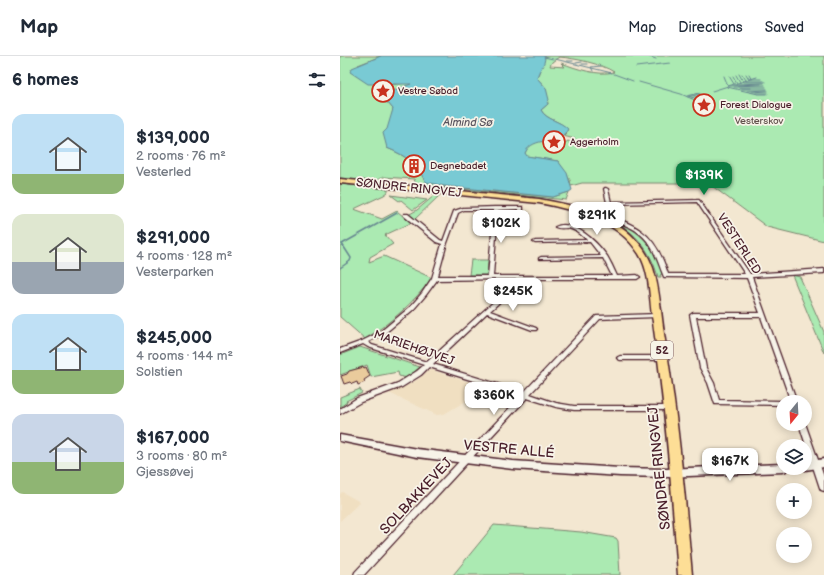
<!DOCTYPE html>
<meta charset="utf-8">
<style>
:root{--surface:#fff;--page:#f2f2f3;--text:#1f2937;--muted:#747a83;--line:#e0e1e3;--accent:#0b8043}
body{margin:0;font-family:"Balsamiq Sans",sans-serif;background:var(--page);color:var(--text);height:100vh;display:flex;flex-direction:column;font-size:15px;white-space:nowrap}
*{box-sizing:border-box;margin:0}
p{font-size:13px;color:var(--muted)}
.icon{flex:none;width:22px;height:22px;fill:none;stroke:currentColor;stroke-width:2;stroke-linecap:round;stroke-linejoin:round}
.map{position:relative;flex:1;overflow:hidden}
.drawer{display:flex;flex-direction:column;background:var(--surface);width:340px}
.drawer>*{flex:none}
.needle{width:26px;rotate:198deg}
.tools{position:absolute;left:436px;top:339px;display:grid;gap:8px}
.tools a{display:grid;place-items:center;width:36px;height:36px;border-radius:50%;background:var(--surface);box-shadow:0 2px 10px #0003;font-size:20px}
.price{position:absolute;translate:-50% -34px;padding:0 9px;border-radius:8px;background:#fff;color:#222;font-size:13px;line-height:26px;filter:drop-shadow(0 1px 2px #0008)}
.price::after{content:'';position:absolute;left:50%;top:24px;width:12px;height:9px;margin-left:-6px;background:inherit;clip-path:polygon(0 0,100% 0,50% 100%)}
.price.on{background:var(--accent);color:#fff}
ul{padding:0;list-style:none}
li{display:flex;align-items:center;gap:12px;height:100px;padding:0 12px}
li span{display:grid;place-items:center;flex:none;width:112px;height:80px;border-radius:12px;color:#555}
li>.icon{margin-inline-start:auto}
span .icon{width:48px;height:48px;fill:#fffc;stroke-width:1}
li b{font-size:17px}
h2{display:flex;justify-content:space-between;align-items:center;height:48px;padding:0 12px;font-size:17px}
header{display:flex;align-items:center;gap:24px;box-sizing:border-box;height:56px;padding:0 20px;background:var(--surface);border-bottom:1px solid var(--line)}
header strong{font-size:19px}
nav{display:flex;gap:22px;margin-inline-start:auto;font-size:14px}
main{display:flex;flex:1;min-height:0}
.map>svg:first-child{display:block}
.built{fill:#f0dfc1}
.green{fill:#abeab2;stroke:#7a846e;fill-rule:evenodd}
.water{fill:#79cad4;stroke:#668690}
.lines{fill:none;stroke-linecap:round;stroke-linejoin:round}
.stream-far1{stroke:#668690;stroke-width:1}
.stream{stroke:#668690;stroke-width:1.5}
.building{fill:#eacb9c;stroke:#4a1f2b}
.minor-casing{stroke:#4a1f2b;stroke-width:2.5}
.tertiary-casing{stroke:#4a1f2b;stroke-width:3}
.primary-casing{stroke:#4a1f2b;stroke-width:3}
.minor{fill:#f7f3e8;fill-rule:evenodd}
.tertiary{fill:#f7f3e8;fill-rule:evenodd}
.primary{fill:#fdde96;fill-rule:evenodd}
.labels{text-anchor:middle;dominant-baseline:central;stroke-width:3.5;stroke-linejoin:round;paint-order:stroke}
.far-poi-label{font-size:10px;fill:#4a1f2b;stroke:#f7f3e8;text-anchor:start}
.far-park-label{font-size:10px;fill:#62524d;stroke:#f7f3e8}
.far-water-label{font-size:11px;font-style:italic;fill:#58525e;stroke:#f7f3e8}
.shield{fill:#f7f3e8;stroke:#7e5f64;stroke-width:1}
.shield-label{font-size:11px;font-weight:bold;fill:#4a1f2b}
.street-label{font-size:12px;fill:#4a1f2b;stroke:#f7f3e8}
.near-street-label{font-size:14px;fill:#4a1f2b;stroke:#f7f3e8}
</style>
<header>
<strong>Map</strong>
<nav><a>Map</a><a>Directions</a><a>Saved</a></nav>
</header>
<main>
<section class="drawer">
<h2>6 homes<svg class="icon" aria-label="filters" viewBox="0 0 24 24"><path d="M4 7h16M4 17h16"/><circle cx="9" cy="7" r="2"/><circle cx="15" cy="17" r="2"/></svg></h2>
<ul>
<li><span style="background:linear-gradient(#bfe0f5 75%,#8fb573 0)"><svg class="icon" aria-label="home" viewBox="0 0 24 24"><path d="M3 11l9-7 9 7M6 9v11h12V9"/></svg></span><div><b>$139,000</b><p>2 rooms · 76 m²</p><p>Vesterled</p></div></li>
<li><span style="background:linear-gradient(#dfe7d0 60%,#9aa5b1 0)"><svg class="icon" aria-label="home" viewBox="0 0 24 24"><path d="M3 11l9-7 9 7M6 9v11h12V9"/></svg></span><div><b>$291,000</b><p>4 rooms · 128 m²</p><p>Vesterparken</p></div></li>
<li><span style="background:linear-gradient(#bfe0f5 70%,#8fb573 0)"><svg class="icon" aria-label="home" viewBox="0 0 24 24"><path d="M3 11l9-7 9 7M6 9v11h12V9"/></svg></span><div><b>$245,000</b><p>4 rooms · 144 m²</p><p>Solstien</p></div></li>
<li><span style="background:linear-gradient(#c9d6e8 60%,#8fb573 0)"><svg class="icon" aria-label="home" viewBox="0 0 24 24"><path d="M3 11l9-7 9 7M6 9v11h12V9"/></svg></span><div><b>$167,000</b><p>3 rooms · 80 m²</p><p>Gjessøvej</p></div></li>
</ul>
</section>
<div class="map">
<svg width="484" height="519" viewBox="0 0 484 519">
<rect width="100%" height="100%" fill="#f3e7d1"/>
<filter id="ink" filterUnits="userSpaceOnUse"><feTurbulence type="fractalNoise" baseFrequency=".025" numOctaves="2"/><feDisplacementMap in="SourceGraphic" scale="8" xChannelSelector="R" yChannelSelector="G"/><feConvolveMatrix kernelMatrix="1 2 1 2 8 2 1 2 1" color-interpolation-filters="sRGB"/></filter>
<g filter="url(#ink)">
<path class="built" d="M 92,314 L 100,317 L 148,332 L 104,358 L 97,359 L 49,337 L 64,331 L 77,324 L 88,315 Z
M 2,436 L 20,446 L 0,465 L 0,438 Z"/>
<path class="green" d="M 0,0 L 41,0 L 18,9 L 47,29 L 69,27 L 80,28 L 52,34 L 41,39 L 40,44 L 48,47 L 53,53 C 51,67 45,77 47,92 C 67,100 74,107 86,126 L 104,130 L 213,141 L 229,136 L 226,144 L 83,129 L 76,130 L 74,123 L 43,121 L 34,126 L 0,122 Z
M 205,0 L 484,0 L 484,185 L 427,171 L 372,130 L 342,127 L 242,127 L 231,130 L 230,124 L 218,105 L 186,100 L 185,97 L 187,93 L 185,85 L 197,82 C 205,88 209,93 219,90 L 215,88 L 223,88 L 228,85 L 232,87 L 236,84 L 235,83 L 223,80 L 228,75 C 222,64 207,65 201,54 L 208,48 L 206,32 L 197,22 ZM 219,1 C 234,2 262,8 274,16 C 257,20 238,13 221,7 L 225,11 L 210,10 L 212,6 Z
M 0,128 L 48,133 L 48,136 L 44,139 L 14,153 L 42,163 L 57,155 L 71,167 L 45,179 L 53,188 L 30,201 L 29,206 L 44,200 L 92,222 C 73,247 52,266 25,283 L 0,261 Z
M 51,139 L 87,144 L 73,154 L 61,144 L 59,145 Z
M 95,139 L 100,139 L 74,164 L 68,159 L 77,154 Z
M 274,163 C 302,178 313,187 322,218 L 320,219 L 321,221 L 318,221 C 311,195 296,177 273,164 Z
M 131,204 L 148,204 L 147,219 L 129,219 Z
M 452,219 L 460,221 L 484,276 L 484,297 Z
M 20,291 L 80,311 L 67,322 L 59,320 L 58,316 L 31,321 L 27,309 L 0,319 L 0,299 Z
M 20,333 L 22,337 L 6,345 L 7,346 L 0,351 L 0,341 Z
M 154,469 L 241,476 L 276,482 L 278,485 L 280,519 L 113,519 Z"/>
<path class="water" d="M 41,0 L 205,0 C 205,11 199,12 197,22 L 206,32 L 209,44 L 207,46 L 208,48 L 201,54 C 206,64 221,65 228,73 C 219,90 193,79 185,97 L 187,100 L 218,105 L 227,117 L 232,134 L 229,136 L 213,141 L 104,130 L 86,126 C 75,107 67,100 47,92 L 43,77 L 47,73 L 53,53 L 48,47 L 40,45 L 41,39 L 71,28 L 28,28 L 10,16 L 12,12 Z"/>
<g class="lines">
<path class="stream-far1" d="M 307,0 L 316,3
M 204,1 L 213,3
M 215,3 L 272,17
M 227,5 L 233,5
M 236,7 L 242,6
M 242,8 L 248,8
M 296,11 L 330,7
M 253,15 L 251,11 L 261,10
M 274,18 L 293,25
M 399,18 L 403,25
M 402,18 L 406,24
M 406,18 L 409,23 L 421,23
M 409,18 L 412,23
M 396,19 L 400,26
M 384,20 L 388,30 L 425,29
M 389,20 L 394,28
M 393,20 L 397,27
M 406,25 L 423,25
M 299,26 L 341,38 L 357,45
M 403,26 L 425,26
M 398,28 L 424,27
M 395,29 L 421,28
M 387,31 L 418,38 L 427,38
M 394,31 L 426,31
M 399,32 L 411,32
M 401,33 L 427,33
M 372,35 L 417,21
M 407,35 L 427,34
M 412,36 L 428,35
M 416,37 L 428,37
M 347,40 L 360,37
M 348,41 L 360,38
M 351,42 L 359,40"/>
<path class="stream" d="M 0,212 L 10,205 L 11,202 L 2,188 L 57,157"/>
</g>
<path class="building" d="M 24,311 L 24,312 L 26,311 L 30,320 L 24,324 L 25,326 L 18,329 L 17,326 L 12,328 L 10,326 L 4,328 L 1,320 L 7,318 L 9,315 Z"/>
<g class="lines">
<g class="minor-casing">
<path id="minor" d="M 265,132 L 266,132 L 268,133 L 274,160 C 282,165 292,168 300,174 C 315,184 323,202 328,218 L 405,218 L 357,146 L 275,148 L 273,147 L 273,146 L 359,144 L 410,218 L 484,213 L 484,217 L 412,221 L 457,346 L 451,346 L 421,261 L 356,261 L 366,312 L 374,327 L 379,344 L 443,345 L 446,346 L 443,346 L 443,349 L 375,348 L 368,327 L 360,312 L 350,259 L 353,257 L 420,257 L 407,222 L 324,221 C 316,202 314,187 295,174 C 287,169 277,167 270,161 L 264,133 Z
M 154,151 L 183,151 L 183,160 L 179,160 L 179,153 L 158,154 L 153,220 L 272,220 L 263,202 L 199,203 L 199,202 L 201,201 L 261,200 L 250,186 L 195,187 L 193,186 L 195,185 L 247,184 C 242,179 235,173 227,172 C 223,172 219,173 215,171 C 233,162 257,186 267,200 C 270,205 274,213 277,220 L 297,219 L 300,221 L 297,223 L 185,223 L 150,255 L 196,272 L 197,273 L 196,274 L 192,274 L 147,257 L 93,308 L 184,336 L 256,260 L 316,258 L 319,260 L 318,261 L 260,263 L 190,338 L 216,347 L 234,350 L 331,350 L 332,352 L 331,354 L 234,354 L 216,351 L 187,342 L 24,519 L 14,519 L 15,516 L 181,340 L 89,311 L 81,319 L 62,331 L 21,346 L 0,358 L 0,353 L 17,342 L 58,327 L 77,315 L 84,309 L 28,291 L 23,288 L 0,297 L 0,293 L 22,285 L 40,276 L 70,251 L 82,237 L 92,222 L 102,188 L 96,186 L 64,160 L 64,158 L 68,158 L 100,184 L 103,185 L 114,155 L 123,152 ZM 124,154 L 154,154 L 148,220 L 98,220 L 107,187 L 118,157 ZM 179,223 L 87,306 L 32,289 L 28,286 L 44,278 L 74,253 L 86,239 L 97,224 Z
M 280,300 L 323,300 L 325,301 L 326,302 L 325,303 L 323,304 L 280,304 L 278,303 L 277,302 L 278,301 Z
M 465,367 L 484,421 L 484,435 L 481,434 L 480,432 L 459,368 Z"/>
</g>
<g class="tertiary-casing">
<path id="tertiary" d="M 0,379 L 77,393 L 173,405 L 280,412 L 326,413 L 443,408 L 443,412 L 448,412 L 446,415 L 443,416 L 326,421 L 280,420 L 173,413 L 77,401 L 0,385 Z
M 484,403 L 484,411 L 465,414 L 461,412 L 465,412 L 465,406 Z"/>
</g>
<g class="primary-casing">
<path id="primary" d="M 0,123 L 199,143 C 233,149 271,157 295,183 C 303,191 309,201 313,212 C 320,234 321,260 325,284 C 338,362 345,440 352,519 L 338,519 C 332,434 325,350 313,266 C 309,244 311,218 299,198 C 278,164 235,154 199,147 L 0,127 Z"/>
</g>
<use href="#minor" class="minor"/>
<use href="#tertiary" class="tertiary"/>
<use href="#primary" class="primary"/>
</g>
</g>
<defs>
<g id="sight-ring" transform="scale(1.15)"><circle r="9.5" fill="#f7f3e8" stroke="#c8321e" stroke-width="1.5"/><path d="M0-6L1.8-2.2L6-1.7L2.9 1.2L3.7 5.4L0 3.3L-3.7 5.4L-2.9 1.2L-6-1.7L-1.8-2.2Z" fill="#c8321e"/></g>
<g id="building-ring" transform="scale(1.15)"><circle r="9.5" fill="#f7f3e8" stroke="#c8321e" stroke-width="1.5"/><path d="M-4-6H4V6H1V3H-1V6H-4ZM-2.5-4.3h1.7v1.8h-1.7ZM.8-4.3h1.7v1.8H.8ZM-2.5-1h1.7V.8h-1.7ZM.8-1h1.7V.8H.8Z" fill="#c8321e"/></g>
</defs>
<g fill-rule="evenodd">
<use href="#sight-ring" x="43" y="35"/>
<use href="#sight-ring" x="364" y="49"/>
<use href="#sight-ring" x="214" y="86"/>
<use href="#building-ring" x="74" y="110"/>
</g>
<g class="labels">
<g class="far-poi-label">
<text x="58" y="35">Vestre Søbad</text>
<text x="380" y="49">Forest Dialogue</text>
<text x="230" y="86">Aggerholm</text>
<text x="90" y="110">Degnebadet</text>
</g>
<g class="far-park-label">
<text x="419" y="65">Vesterskov</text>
</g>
<g class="far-water-label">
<text x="128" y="66">Almind Sø</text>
</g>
<rect class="shield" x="311" y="285" width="22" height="18" rx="3"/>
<g class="shield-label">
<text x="322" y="294">52</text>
</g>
<g class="street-label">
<text transform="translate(69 132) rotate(6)">SØNDRE RINGVEJ</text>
<text transform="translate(399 188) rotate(57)">VESTERLED</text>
<text transform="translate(74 292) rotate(19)">MARIEHØJVEJ</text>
</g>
<g class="near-street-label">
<text transform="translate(169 393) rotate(5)">VESTRE ALLÉ</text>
<text transform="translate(319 412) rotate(-96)">SØNDRE RINGVEJ</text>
<text transform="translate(76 440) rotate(-47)">SOLBAKKEVEJ</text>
</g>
</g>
</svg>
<div class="tools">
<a><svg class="needle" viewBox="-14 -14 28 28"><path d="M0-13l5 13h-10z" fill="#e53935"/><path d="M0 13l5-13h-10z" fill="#747a83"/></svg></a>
<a><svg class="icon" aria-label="layers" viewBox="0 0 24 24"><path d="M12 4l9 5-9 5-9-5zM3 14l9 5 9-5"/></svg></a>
<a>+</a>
<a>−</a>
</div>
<b class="price on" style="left:364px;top:140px">$139K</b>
<b class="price" style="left:257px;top:180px">$291K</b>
<b class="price" style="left:161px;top:188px">$102K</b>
<b class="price" style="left:173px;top:256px">$245K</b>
<b class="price" style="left:154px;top:360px">$360K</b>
<b class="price" style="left:390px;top:426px">$167K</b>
</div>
</main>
